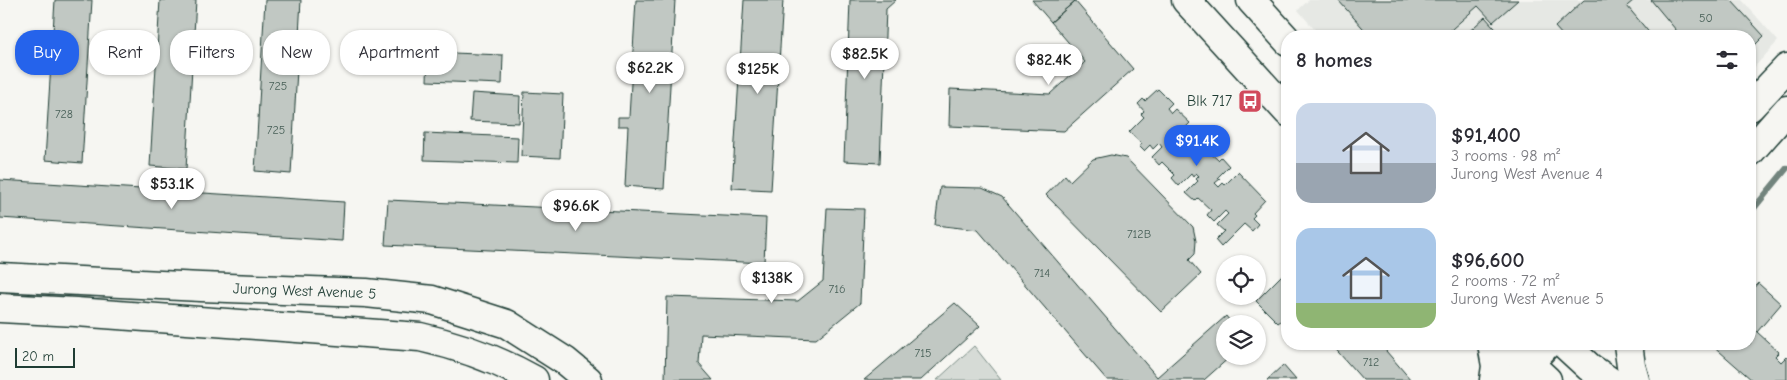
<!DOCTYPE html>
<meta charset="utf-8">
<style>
:root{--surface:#fff;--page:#f7f7f7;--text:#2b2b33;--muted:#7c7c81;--accent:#2563eb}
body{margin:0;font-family:"Comic Neue",sans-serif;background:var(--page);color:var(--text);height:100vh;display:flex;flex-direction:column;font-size:19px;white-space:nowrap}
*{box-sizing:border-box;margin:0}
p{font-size:16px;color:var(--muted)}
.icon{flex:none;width:28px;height:28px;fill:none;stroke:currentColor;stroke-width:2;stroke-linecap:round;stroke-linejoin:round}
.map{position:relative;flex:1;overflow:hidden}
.sheet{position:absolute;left:1281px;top:30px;width:475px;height:320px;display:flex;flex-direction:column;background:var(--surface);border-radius:20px;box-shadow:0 1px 4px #0004}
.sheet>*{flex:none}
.guide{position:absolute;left:15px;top:30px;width:475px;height:45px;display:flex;gap:10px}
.buttons{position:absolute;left:1216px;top:255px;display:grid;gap:10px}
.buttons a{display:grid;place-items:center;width:50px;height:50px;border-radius:50%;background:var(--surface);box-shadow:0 1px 4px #0004;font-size:25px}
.scale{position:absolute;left:15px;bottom:12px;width:60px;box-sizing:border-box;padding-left:5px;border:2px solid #1f3d34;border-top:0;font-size:14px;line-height:18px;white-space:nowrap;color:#1f3d34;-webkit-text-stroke:4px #f6f6f2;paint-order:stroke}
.price{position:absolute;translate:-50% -42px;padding:0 11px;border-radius:18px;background:#fff;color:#222;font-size:16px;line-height:32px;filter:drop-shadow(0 1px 2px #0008)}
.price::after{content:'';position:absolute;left:50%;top:30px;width:15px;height:11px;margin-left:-8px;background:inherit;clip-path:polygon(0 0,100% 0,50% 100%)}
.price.selected{background:var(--accent);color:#fff}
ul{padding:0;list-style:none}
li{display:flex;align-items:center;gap:15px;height:125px;padding:0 15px}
li span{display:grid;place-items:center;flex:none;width:140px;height:100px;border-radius:15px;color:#555}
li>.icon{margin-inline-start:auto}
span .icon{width:60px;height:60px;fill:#fffc;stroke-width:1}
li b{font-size:21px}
h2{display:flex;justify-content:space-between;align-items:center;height:60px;padding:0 15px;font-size:21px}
.chip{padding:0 18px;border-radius:20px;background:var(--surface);box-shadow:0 1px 4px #0004;font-size:18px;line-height:45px}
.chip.selected{background:var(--accent);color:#fff}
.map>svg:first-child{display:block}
.built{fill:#e6e8e4}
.green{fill:#d6dbd6;stroke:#7a8c85}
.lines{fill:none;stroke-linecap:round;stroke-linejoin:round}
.stream{stroke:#72847d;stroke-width:6}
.building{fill:#c1c8c3;stroke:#1f3d34}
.secondary-casing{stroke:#1f3d34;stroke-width:31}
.secondary{stroke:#f6f6f2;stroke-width:28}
.labels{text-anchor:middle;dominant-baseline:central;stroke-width:4.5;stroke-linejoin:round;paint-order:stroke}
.number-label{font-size:12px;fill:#486058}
.poi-label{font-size:15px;fill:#1f3d34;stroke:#f6f6f2;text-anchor:end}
.street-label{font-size:15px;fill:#1f3d34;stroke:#f6f6f2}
</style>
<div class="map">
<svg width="1787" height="380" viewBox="0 0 1787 380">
<rect width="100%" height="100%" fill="#f6f6f2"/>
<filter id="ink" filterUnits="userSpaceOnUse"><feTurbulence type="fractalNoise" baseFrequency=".02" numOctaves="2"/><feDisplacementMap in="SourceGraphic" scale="10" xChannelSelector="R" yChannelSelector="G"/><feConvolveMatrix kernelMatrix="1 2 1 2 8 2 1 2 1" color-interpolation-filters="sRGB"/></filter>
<g filter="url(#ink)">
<path class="built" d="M 1309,0 L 1742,0 L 1778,41 L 1750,72 L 1750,36 L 1320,36 L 1298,10 Z"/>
<path class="green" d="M 974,346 L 1001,380 L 937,380 Z"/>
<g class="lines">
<path class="stream" d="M 1750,213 L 1787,168"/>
</g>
<path class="building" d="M 55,0 L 92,0 L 82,163 L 45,160 Z
M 160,0 L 196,0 L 186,169 L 150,166 Z
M 265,0 L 301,0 L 291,174 L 255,171 Z
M 636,0 L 675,0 L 664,189 L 625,186 L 628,126 L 618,126 L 618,117 L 629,117 Z
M 744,0 L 783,0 L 771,190 L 732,188 Z
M 850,0 L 896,0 L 886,9 L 880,163 L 844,161 Z
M 1032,0 L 1074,0 L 1075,1 L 1051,22 Z
M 1338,0 L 1518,0 L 1493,22 L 1478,6 L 1444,36 L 1370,36 Z
M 1584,0 L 1634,0 L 1627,6 L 1652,36 L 1563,36 L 1555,27 Z
M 1651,0 L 1731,0 L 1764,36 L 1750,50 L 1750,36 L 1681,36 Z
M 1075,1 L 1133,69 L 1064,131 L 949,126 L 950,89 L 1050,94 L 1085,62 L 1051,22 Z
M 1485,17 L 1502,36 L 1464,36 Z
M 428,52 L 503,55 L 502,84 L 427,81 Z
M 1158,89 L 1172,103 L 1167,108 L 1171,113 L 1175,109 L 1190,123 L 1178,135 L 1180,137 L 1175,142 L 1184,150 L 1188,146 L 1191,149 L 1202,138 L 1208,145 L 1205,148 L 1218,160 L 1221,157 L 1229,166 L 1218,177 L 1220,179 L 1215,183 L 1219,187 L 1223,183 L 1225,185 L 1238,172 L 1265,200 L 1253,213 L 1255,215 L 1252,218 L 1258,224 L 1252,231 L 1244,224 L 1221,247 L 1215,240 L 1224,231 L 1217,225 L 1228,214 L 1225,211 L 1214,222 L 1207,215 L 1211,210 L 1198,198 L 1195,201 L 1186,193 L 1198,181 L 1196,179 L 1199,176 L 1196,173 L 1193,177 L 1191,174 L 1179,186 L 1172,178 L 1175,175 L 1162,162 L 1159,165 L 1152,157 L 1162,147 L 1159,143 L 1153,149 L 1150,145 L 1144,151 L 1139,146 L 1142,144 L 1129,132 L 1144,117 L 1141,114 L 1144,111 L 1138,104 L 1143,99 L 1145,101 Z
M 524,92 L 563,94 L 560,158 L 521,156 Z
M 472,93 L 520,96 L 519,123 L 470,121 Z
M 425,133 L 518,137 L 517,163 L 424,160 Z
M 1111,155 L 1126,158 L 1193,227 L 1196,241 L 1195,254 L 1189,260 L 1201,274 L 1161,312 L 1046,195 L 1065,175 L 1070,181 L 1093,159 Z
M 0,180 L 344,202 L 342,241 L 0,218 Z
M 940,187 L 982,188 L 1002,197 L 1157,377 L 1226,316 L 1232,324 L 1225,324 L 1225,356 L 1231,356 L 1204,380 L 1107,380 L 978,230 L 935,225 Z
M 388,200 L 766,218 L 764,263 L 385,245 Z
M 827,208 L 864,209 L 860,303 L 816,339 L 701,334 L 699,364 L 713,380 L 665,380 L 667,297 L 798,301 L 823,281 Z
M 1288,269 L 1288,316 L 1278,323 L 1256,301 Z
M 1758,283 L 1781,304 L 1757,332 L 1779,352 L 1775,356 L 1781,362 L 1786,357 L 1787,358 L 1787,380 L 1752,380 L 1711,344 L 1750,344 L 1750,292 Z
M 955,303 L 980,326 L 921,380 L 864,380 Z
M 1331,344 L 1380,344 L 1411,380 L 1363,380 Z
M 1283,365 L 1296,380 L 1267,380 Z"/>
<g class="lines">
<g class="secondary-casing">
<g id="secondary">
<path d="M 1186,0 L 1288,112"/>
<path d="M 1251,0 L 1288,41"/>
<path d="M 1750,107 L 1787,68"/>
<path d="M 1750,152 L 1787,110"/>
<path id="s1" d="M 0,277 L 201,287 L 366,293 L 432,300 L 507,324 L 565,361 L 588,380"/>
<path d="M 0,308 L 76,312 L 420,337 C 460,346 499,360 534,380"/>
<path d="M 1492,344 L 1496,366 L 1494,380"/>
<path d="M 1508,344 L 1547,380"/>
<path d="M 1564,344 L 1589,367 L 1608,380"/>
<path d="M 1628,344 L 1631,366 L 1635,380"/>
<path d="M 1514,380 L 1547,344"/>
</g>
</g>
<use href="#secondary" class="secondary"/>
</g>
</g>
<defs>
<g id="bus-square" transform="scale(1.25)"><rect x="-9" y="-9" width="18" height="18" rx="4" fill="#d1495b" stroke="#f6f6f2"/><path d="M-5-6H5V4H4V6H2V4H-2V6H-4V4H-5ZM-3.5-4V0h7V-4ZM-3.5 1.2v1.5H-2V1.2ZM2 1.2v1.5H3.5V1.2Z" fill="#fff"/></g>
</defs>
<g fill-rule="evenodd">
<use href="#bus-square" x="1250" y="101"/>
</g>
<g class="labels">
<g class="number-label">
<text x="1706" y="18">50</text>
<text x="278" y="86">725</text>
<text x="64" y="114">728</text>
<text x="276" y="130">725</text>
<text x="1139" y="234">712B</text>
<text x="1042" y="273">714</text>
<text x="837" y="289">716</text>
<text x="923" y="353">715</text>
<text x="1371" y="362">712</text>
</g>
<g class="poi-label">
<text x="1232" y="101">Blk 717</text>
</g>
<g class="street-label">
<text stroke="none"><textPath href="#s1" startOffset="305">Jurong West Avenue 5</textPath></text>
</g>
</g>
</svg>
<div class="buttons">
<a><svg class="icon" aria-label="locate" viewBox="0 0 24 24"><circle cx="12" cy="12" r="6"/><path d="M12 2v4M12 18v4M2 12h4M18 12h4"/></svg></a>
<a><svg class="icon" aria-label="layers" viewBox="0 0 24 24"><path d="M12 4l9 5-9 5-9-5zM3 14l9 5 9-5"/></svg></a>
</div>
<div class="scale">20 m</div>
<b class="price" style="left:865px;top:80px">$82.5K</b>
<b class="price" style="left:1049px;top:86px">$82.4K</b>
<b class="price" style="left:650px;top:94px">$62.2K</b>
<b class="price" style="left:758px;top:95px">$125K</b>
<b class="price selected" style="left:1197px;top:167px">$91.4K</b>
<b class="price" style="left:172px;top:210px">$53.1K</b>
<b class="price" style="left:576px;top:232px">$96.6K</b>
<b class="price" style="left:772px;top:304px">$138K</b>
<div class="guide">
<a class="chip selected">Buy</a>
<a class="chip">Rent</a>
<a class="chip">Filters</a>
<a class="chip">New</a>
<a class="chip">Apartment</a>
</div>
<section class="sheet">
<h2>8 homes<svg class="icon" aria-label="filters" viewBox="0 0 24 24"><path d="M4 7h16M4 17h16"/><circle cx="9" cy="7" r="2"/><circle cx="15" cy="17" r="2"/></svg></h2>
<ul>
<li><span style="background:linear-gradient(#c9d6e8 60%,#9aa5b1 0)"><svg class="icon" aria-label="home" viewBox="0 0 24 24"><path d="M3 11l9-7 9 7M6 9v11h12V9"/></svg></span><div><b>$91,400</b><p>3 rooms · 98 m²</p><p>Jurong West Avenue 4</p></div></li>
<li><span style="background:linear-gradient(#a9c7e8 75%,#8fb573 0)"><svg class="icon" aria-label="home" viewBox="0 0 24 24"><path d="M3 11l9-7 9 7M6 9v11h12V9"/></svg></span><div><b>$96,600</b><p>2 rooms · 72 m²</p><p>Jurong West Avenue 5</p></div></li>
</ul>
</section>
</div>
